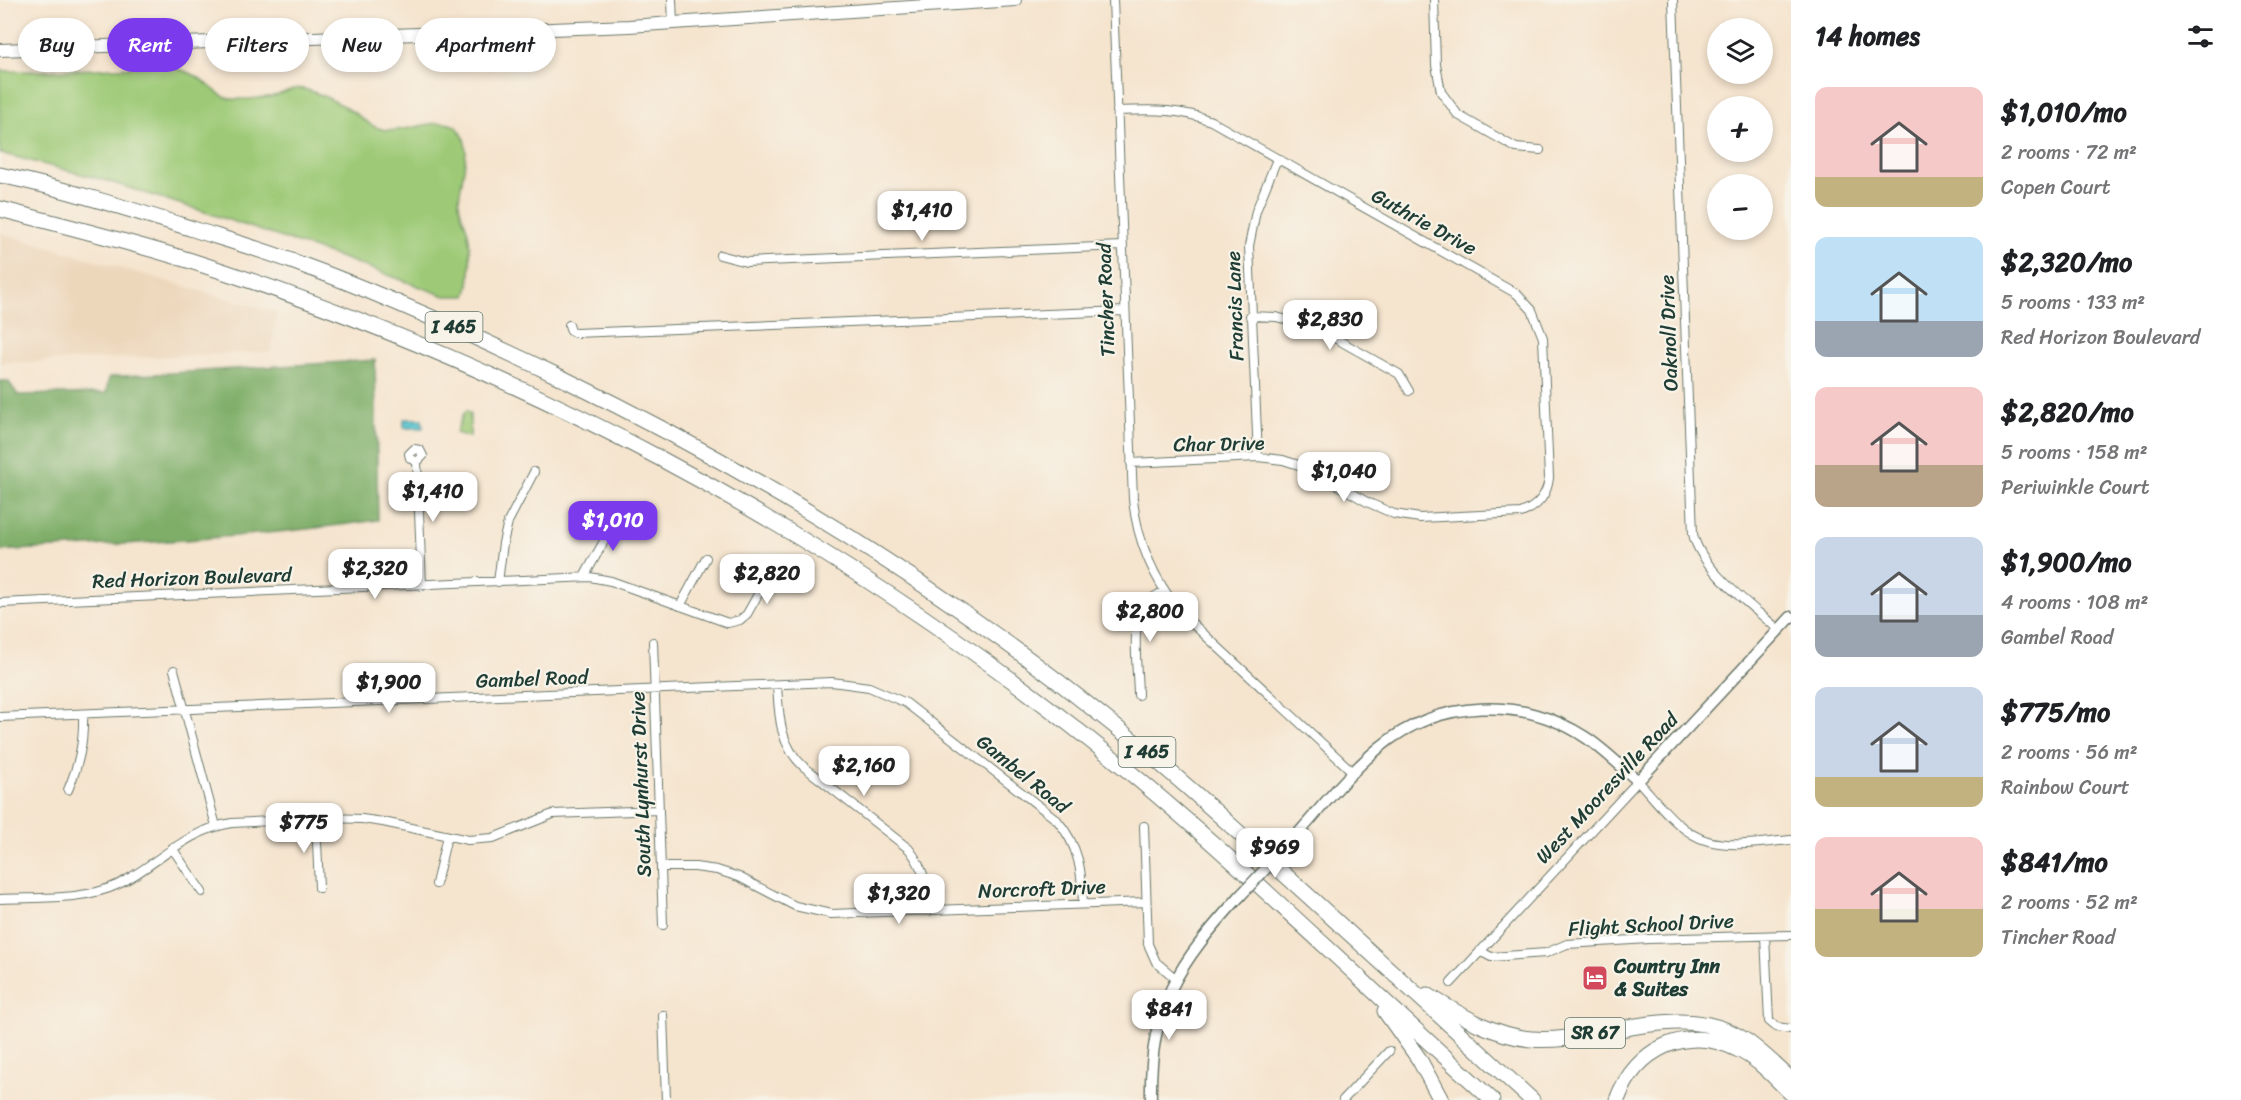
<!DOCTYPE html>
<meta charset="utf-8">
<style>
:root{--surface:#fff;--page:#f2f2f2;--text:#202124;--muted:#757577;--accent:#7c3aed}
body{margin:0;font-family:Sriracha,sans-serif;background:var(--page);color:var(--text);height:100vh;display:flex;flex-direction:column;font-size:22px;white-space:nowrap}
*{box-sizing:border-box;margin:0}
p{font-size:20px;color:var(--muted)}
.icon{flex:none;width:33px;height:33px;fill:none;stroke:currentColor;stroke-width:2;stroke-linecap:round;stroke-linejoin:round}
.map{position:relative;flex:1;overflow:hidden}
.drawer{display:flex;flex-direction:column;background:var(--surface);width:450px}
.drawer>*{flex:none}
.guide{position:absolute;left:18px;top:18px;width:570px;height:54px;display:flex;gap:12px}
.buttons{position:absolute;left:1707px;top:18px;display:grid;gap:12px}
.buttons a{display:grid;place-items:center;width:66px;height:66px;border-radius:50%;background:var(--surface);box-shadow:0 3px 9px #0003;font-size:30px}
.price{position:absolute;translate:-50% -51px;padding:0 14px;border-radius:12px;background:#fff;color:#222;font-size:20px;line-height:39px;filter:drop-shadow(0 2px 3px #0008)}
.price::after{content:'';position:absolute;left:50%;top:36px;width:18px;height:14px;margin-left:-9px;background:inherit;clip-path:polygon(0 0,100% 0,50% 100%)}
.price.on{background:var(--accent);color:#fff}
ul{padding:0;list-style:none}
li{display:flex;align-items:center;gap:18px;height:150px;padding:0 24px}
li span{display:grid;place-items:center;flex:none;width:168px;height:120px;border-radius:12px;color:#555}
li>.icon{margin-inline-start:auto}
span .icon{width:72px;height:72px;fill:#fffc;stroke-width:1}
li b{font-size:26px}
h2{display:flex;justify-content:space-between;align-items:center;height:72px;padding:0 24px;font-size:26px}
.tag{padding:0 21px;border-radius:27px;background:var(--surface);box-shadow:0 3px 9px #0003;font-size:21px;line-height:54px}
.tag.on{background:var(--accent);color:#fff}
main{display:flex;flex:1;min-height:0}
.map>svg:first-child{display:block}
.built{fill:#edd7bb}
.green{fill:#9eca77;stroke:#5e8456;stroke-width:1.5}
.forest{fill:#7eae68;stroke:#4e764e;stroke-width:1.5}
.water{fill:#53c0cc;stroke:#397e80;stroke-width:1.5}
.lines{fill:none;stroke-linecap:round;stroke-linejoin:round}
.minor-casing{stroke:#6a776a;stroke-width:10}
.tertiary-casing{stroke:#6a776a;stroke-width:13}
.secondary-casing{stroke:#6a776a;stroke-width:14}
.motorway-casing{stroke:#6a776a;stroke-width:17}
.minor{stroke:#fff;stroke-width:8}
.tertiary{stroke:#fff;stroke-width:10}
.secondary{stroke:#fff;stroke-width:12}
.motorway{stroke:#fff;stroke-width:15}
.tertiary-bridge-casing{stroke:#6a776a;stroke-width:13;stroke-linecap:butt}
.tertiary-bridge{stroke:#fff;stroke-width:10}
.labels{text-anchor:middle;dominant-baseline:central;stroke-width:4.5;stroke-linejoin:round;paint-order:stroke}
.shield{fill:#f7f3e8;stroke:#60746a;stroke-width:1.5}
.shield-label{font-size:18px;font-weight:bold;fill:#1f3d34}
.street-label{font-size:20px;fill:#1f3d34;stroke:#f7f3e8}
.poi-label{font-size:20px;font-weight:bold;fill:#1f3d34;stroke:#f7f3e8;text-anchor:start}
</style>
<main>
<div class="map">
<svg width="1791" height="1100" viewBox="0 0 1791 1100">
<rect width="100%" height="100%" fill="#f7f3e8"/>
<filter id="ink" filterUnits="userSpaceOnUse"><feTurbulence type="fractalNoise" baseFrequency=".0167" numOctaves="2"/><feDisplacementMap in="SourceGraphic" scale="12" xChannelSelector="R" yChannelSelector="G"/><feConvolveMatrix kernelMatrix="1 2 1 2 8 2 1 2 1" color-interpolation-filters="sRGB"/></filter>
<filter id="wash" filterUnits="userSpaceOnUse"><feTurbulence type="fractalNoise" baseFrequency=".008" numOctaves="4" result="noise"/><feDisplacementMap in="SourceGraphic" scale="24" xChannelSelector="R" yChannelSelector="G"/><feGaussianBlur stdDeviation="1.35" result="paint"/><feColorMatrix in="noise" values="0 0 0 0 0 0 0 0 0 0 0 0 0 0 0 0 0 1.4 0 .05"/><feComposite in="paint" operator="in"/></filter>
<g filter="url(#wash)">
<rect width="100%" height="100%" fill="#f5e4ce"/>
<path class="built" d="M 0,233 L 277,313 L 271,352 L 0,363 Z"/>
<path class="green" d="M 169,66 C 179,69 190,72 199,78 C 209,84 221,99 233,99 C 243,100 264,98 274,96 C 285,93 292,87 304,89 C 319,93 337,102 350,110 C 363,118 369,127 385,130 C 406,134 440,115 456,127 C 476,142 459,182 459,202 C 459,213 466,222 468,233 C 471,248 472,282 466,296 L 445,296 L 345,259 L 202,211 L 104,180 L 0,153 L 0,71 C 57,73 113,67 169,66 Z
M 466,411 L 470,414 L 470,437 L 456,433 L 463,414 Z"/>
<path class="forest" d="M 375,360 L 378,520 C 253,538 126,544 0,551 L 0,381 L 8,381 L 18,395 L 106,393 L 109,377 Z"/>
<path class="water" d="M 404,419 L 422,419 L 423,428 L 404,428 Z"/>
</g>
<g filter="url(#ink)">
<g class="lines">
<g class="minor-casing">
<path id="minor" d="M 672,0 L 673,23
M 1113,0 L 1133,499 C 1137,542 1153,578 1180,612 L 1354,773
M 1434,0 L 1436,65 L 1441,92 L 1458,115 L 1516,148 L 1540,150
M 1673,0 L 1693,534 C 1701,570 1752,606 1779,630
M 1117,111 C 1150,110 1179,108 1211,121 L 1517,294 L 1532,310 L 1543,338 L 1549,478 C 1547,496 1537,507 1521,513 L 1420,518 L 1394,514 L 1367,502 L 1308,468 L 1283,460 L 1258,457 L 1131,463
M 720,255 L 746,262 L 1122,246
M 1250,316 L 1276,317 L 1315,327 L 1399,374 L 1409,391
M 569,325 L 571,331 L 575,333 L 1124,311
M 1258,457 L 1249,246 L 1256,211 L 1277,159
M 417,462 L 410,458 L 409,454 L 414,449 L 420,450 L 423,456 L 417,462 L 422,586
M 584,577 L 619,514
M 498,582 L 503,543 L 508,522 L 534,472
M 0,603 L 590,577 L 611,581 L 728,623 L 740,620 L 747,614 L 774,566
M 680,606 L 706,558
M 653,642 L 663,925
M 174,670 L 216,826
M 777,685 C 779,715 779,744 803,766 L 909,849 C 924,868 928,887 929,911
M 1138,695 C 1138,673 1130,621 1144,605 C 1149,599 1158,595 1164,591
M 0,717 L 832,682 L 869,687 L 906,703 L 1057,820 C 1079,846 1082,871 1083,904
M 68,790 C 79,764 84,742 83,714
M 316,819 L 319,888
M 1144,826 L 1148,944 L 1156,962 L 1175,978
M 172,848 L 202,892
M 661,867 L 695,867 L 717,870 L 739,877 L 795,906 L 831,914 L 1146,902
M 436,884 L 447,836
M 0,899 C 38,897 84,901 119,884 C 158,864 186,830 232,823 L 329,818 L 362,819 L 383,822 L 468,840 L 493,838 L 553,814 L 659,810
M 1765,936 L 1769,1021 L 1776,1027 L 1791,1029
M 1480,951 L 1491,957 L 1546,953 L 1567,944 L 1649,939 L 1791,935
M 1451,983 L 1638,781 C 1658,802 1679,833 1708,841 C 1733,848 1765,842 1791,840
M 663,1015 L 666,1100
M 1343,1100 L 1389,1051"/>
</g>
<g class="tertiary-casing">
<path id="tertiary" d="M 1289,844 C 1318,812 1347,774 1380,747 C 1438,699 1523,696 1585,737 C 1604,749 1621,767 1638,781 L 1791,617
M 1151,1100 C 1149,1005 1179,963 1240,896"/>
</g>
<g class="secondary-casing">
<path id="secondary" d="M 0,50 L 629,26 L 1015,0"/>
</g>
<g class="motorway-casing">
<path id="motorway" d="M 0,175 C 66,189 129,209 193,229 C 228,240 263,250 297,263 C 388,296 477,337 564,379 C 758,474 943,587 1111,723 C 1178,776 1240,834 1303,891 C 1380,961 1456,1030 1532,1100
M 0,209 C 63,225 126,241 188,260 C 516,364 820,526 1090,740 C 1185,815 1273,898 1362,980 C 1405,1021 1449,1060 1492,1100
M 1427,995 C 1460,1015 1492,1035 1531,1039 C 1554,1041 1577,1037 1599,1033 C 1648,1024 1701,1010 1746,1041 C 1762,1052 1776,1066 1791,1080
M 1385,1011 L 1419,1059 L 1441,1100
M 1617,1100 C 1636,1049 1685,1024 1737,1049 C 1758,1058 1774,1077 1791,1093"/>
</g>
<use href="#minor" class="minor"/>
<use href="#tertiary" class="tertiary"/>
<use href="#secondary" class="secondary"/>
<use href="#motorway" class="motorway"/>
<g class="tertiary-bridge-casing">
<path id="tertiary-bridge" d="M 1240,896 L 1289,844"/>
</g>
<use href="#tertiary-bridge" class="tertiary-bridge"/>
</g>
</g>
<defs>
<g id="hotel-square" transform="scale(1.35)"><rect x="-9" y="-9" width="18" height="18" rx="4" fill="#d1495b" stroke="#f7f3e8"/><path d="M-6-4.5h1.5V1H6V5H4.5V3h-9V5H-6ZM-4 0a1.8 1.8 0 1 1 3.6 0ZM.5 0V-2.5h3Q6-2.5 6 0Z" fill="#fff"/></g>
</defs>
<g fill-rule="evenodd">
<use href="#hotel-square" x="1595" y="978"/>
</g>
<g class="labels">
<g class="shield">
<rect x="425.5" y="312" width="57" height="30" rx="4.5"/>
<rect x="1118.5" y="737" width="57" height="30" rx="4.5"/>
<rect x="1565" y="1018" width="60" height="30" rx="4.5"/>
</g>
<g class="shield-label">
<text x="454" y="327">I 465</text>
<text x="1147" y="752">I 465</text>
<text x="1595" y="1033">SR 67</text>
</g>
<g class="street-label">
<text transform="translate(1424 222) rotate(29)">Guthrie Drive</text>
<text transform="translate(1106 300) rotate(-92)">Tincher Road</text>
<text transform="translate(1235 306) rotate(-92)">Francis Lane</text>
<text transform="translate(1669 333) rotate(-92)">Oaknoll Drive</text>
<text transform="translate(1219 444) rotate(-1)">Char Drive</text>
<text transform="translate(192 578) rotate(-2)">Red Horizon Boulevard</text>
<text transform="translate(532 679) rotate(-2)">Gambel Road</text>
<text transform="translate(1023 774) rotate(39)">Gambel Road</text>
<text transform="translate(641 784) rotate(-92)">South Lynhurst Drive</text>
<text transform="translate(1607 788) rotate(-47)">West Mooresville Road</text>
<text transform="translate(1042 889) rotate(-2)">Norcroft Drive</text>
<text transform="translate(1651 925) rotate(-3)">Flight School Drive</text>
</g>
<g class="poi-label">
<text x="1614" y="966">Country Inn<tspan x="1614" dy="23">&amp; Suites</tspan></text>
</g>
</g>
</svg>
<div class="buttons">
<a><svg class="icon" aria-label="layers" viewBox="0 0 24 24"><path d="M12 4l9 5-9 5-9-5zM3 14l9 5 9-5"/></svg></a>
<a>+</a>
<a>−</a>
</div>
<b class="price" style="left:922px;top:242px">$1,410</b>
<b class="price" style="left:1330px;top:351px">$2,830</b>
<b class="price" style="left:1344px;top:503px">$1,040</b>
<b class="price" style="left:433px;top:523px">$1,410</b>
<b class="price on" style="left:613px;top:552px">$1,010</b>
<b class="price" style="left:375px;top:600px">$2,320</b>
<b class="price" style="left:767px;top:605px">$2,820</b>
<b class="price" style="left:1150px;top:643px">$2,800</b>
<b class="price" style="left:389px;top:714px">$1,900</b>
<b class="price" style="left:864px;top:797px">$2,160</b>
<b class="price" style="left:304px;top:854px">$775</b>
<b class="price" style="left:1275px;top:879px">$969</b>
<b class="price" style="left:899px;top:925px">$1,320</b>
<b class="price" style="left:1169px;top:1041px">$841</b>
<div class="guide">
<a class="tag">Buy</a>
<a class="tag on">Rent</a>
<a class="tag">Filters</a>
<a class="tag">New</a>
<a class="tag">Apartment</a>
</div>
</div>
<section class="drawer">
<h2>14 homes<svg class="icon" aria-label="filters" viewBox="0 0 24 24"><path d="M4 7h16M4 17h16"/><circle cx="9" cy="7" r="2"/><circle cx="15" cy="17" r="2"/></svg></h2>
<ul>
<li><span style="background:linear-gradient(#f6c9c9 75%,#c2b280 0)"><svg class="icon" aria-label="home" viewBox="0 0 24 24"><path d="M3 11l9-7 9 7M6 9v11h12V9"/></svg></span><div><b>$1,010/mo</b><p>2 rooms · 72 m²</p><p>Copen Court</p></div></li>
<li><span style="background:linear-gradient(#bfe0f5 70%,#9aa5b1 0)"><svg class="icon" aria-label="home" viewBox="0 0 24 24"><path d="M3 11l9-7 9 7M6 9v11h12V9"/></svg></span><div><b>$2,320/mo</b><p>5 rooms · 133 m²</p><p>Red Horizon Boulevard</p></div></li>
<li><span style="background:linear-gradient(#f6c9c9 65%,#b9a48a 0)"><svg class="icon" aria-label="home" viewBox="0 0 24 24"><path d="M3 11l9-7 9 7M6 9v11h12V9"/></svg></span><div><b>$2,820/mo</b><p>5 rooms · 158 m²</p><p>Periwinkle Court</p></div></li>
<li><span style="background:linear-gradient(#c9d6e8 65%,#9aa5b1 0)"><svg class="icon" aria-label="home" viewBox="0 0 24 24"><path d="M3 11l9-7 9 7M6 9v11h12V9"/></svg></span><div><b>$1,900/mo</b><p>4 rooms · 108 m²</p><p>Gambel Road</p></div></li>
<li><span style="background:linear-gradient(#c9d6e8 75%,#c2b280 0)"><svg class="icon" aria-label="home" viewBox="0 0 24 24"><path d="M3 11l9-7 9 7M6 9v11h12V9"/></svg></span><div><b>$775/mo</b><p>2 rooms · 56 m²</p><p>Rainbow Court</p></div></li>
<li><span style="background:linear-gradient(#f6c9c9 60%,#c2b280 0)"><svg class="icon" aria-label="home" viewBox="0 0 24 24"><path d="M3 11l9-7 9 7M6 9v11h12V9"/></svg></span><div><b>$841/mo</b><p>2 rooms · 52 m²</p><p>Tincher Road</p></div></li>
</ul>
</section>
</main>
